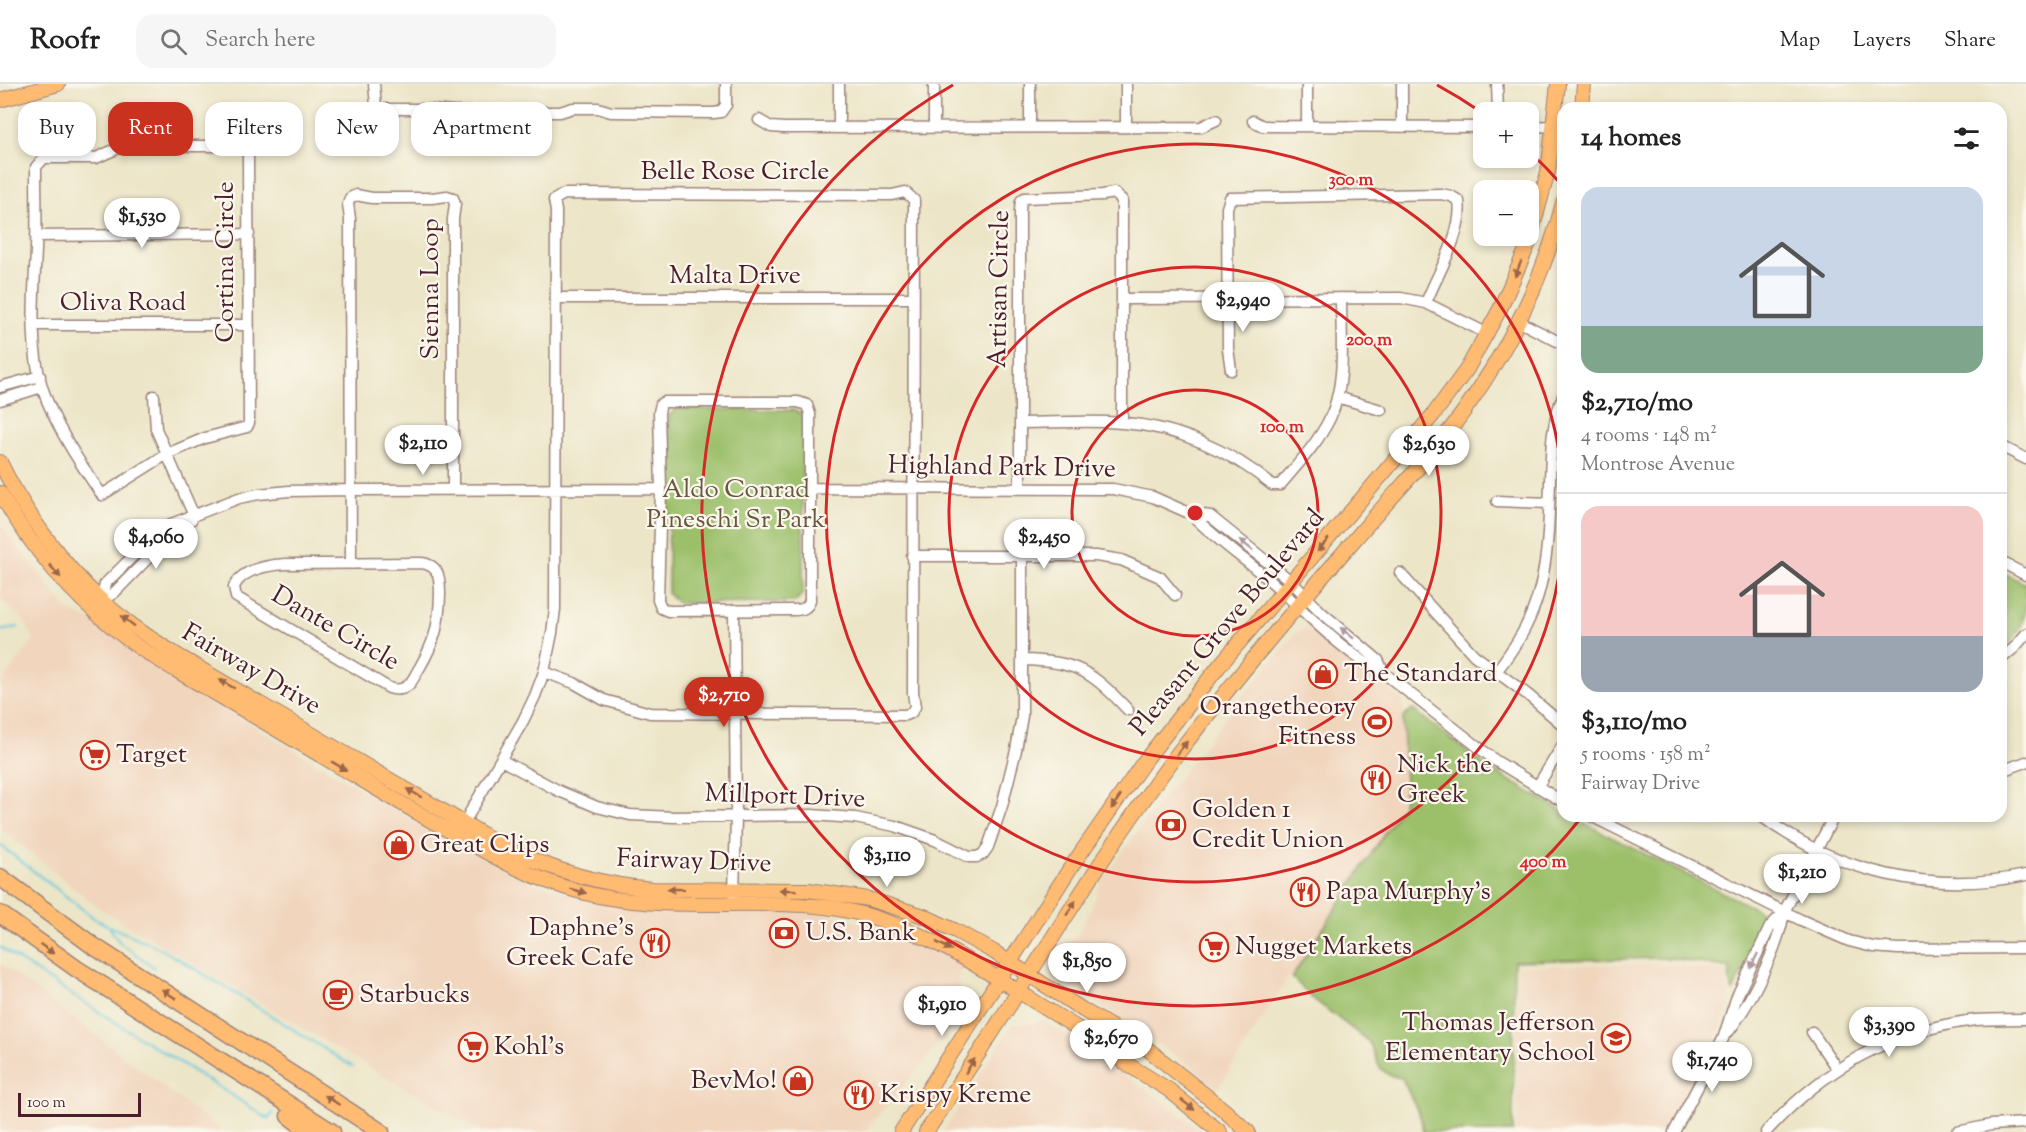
<!DOCTYPE html>
<meta charset="utf-8">
<style>
:root{--surface:#fff;--page:#f6f6f6;--text:#222;--muted:#767676;--line:#e0e0e0;--accent:#c8321e}
body{margin:0;font-family:"Sorts Mill Goudy",serif;background:var(--page);color:var(--text);height:100vh;display:flex;flex-direction:column;font-size:22px;white-space:nowrap}
*{box-sizing:border-box;margin:0}
p{font-size:20px;color:var(--muted)}
.icon{flex:none;width:33px;height:33px;fill:none;stroke:currentColor;stroke-width:2;stroke-linecap:round;stroke-linejoin:round}
.map{position:relative;flex:1;overflow:hidden}
.details{position:absolute;left:1557px;top:18px;width:450px;height:720px;display:flex;flex-direction:column;background:var(--surface);border-radius:18px;box-shadow:0 3px 9px #0003}
.details>*{flex:none}
.banner{position:absolute;left:18px;top:18px;width:570px;height:54px;display:flex;gap:12px}
.buttons{position:absolute;left:1473px;top:18px;display:grid;gap:12px}
.buttons a{display:grid;place-items:center;width:66px;height:66px;border-radius:12px;background:var(--surface);box-shadow:0 3px 9px #0003;font-size:30px}
.scale{position:absolute;left:18px;bottom:15px;width:123px;box-sizing:border-box;padding-left:6px;border:3px solid #4a1f2b;border-top:0;font-size:16px;line-height:21px;white-space:nowrap;color:#4a1f2b;-webkit-text-stroke:4px #fbf7ec;paint-order:stroke}
.price{position:absolute;translate:-50% -51px;padding:0 14px;border-radius:21px;background:#fff;color:#222;font-size:20px;line-height:39px;filter:drop-shadow(0 2px 3px #0008)}
.price::after{content:'';position:absolute;left:50%;top:36px;width:18px;height:14px;margin-left:-9px;background:inherit;clip-path:polygon(0 0,100% 0,50% 100%)}
.price.active{background:var(--accent);color:#fff}
ul{padding:0;list-style:none}
li{display:grid;align-content:center;gap:12px;height:318px;padding:0 24px}
li+li{border-top:2px solid var(--line)}
li span{display:grid;place-items:center;height:186px;border-radius:18px;color:#555}
li>.icon{margin-inline-start:auto}
span .icon{width:108px;height:108px;fill:#fffc;stroke-width:1}
li b{font-size:26px}
h2{display:flex;justify-content:space-between;align-items:center;height:72px;padding:0 24px;font-size:26px}
.chip{padding:0 21px;border-radius:18px;background:var(--surface);box-shadow:0 3px 9px #0003;font-size:21px;line-height:54px}
.chip.active{background:var(--accent);color:#fff}
header{display:flex;align-items:center;gap:36px;box-sizing:border-box;height:84px;padding:0 30px;background:var(--surface);border-bottom:2px solid var(--line)}
header strong{font-size:28px}
nav{display:flex;gap:33px;margin-inline-start:auto;font-size:21px}
.search{width:420px;height:54px;background:var(--page);display:flex;align-items:center;gap:15px;box-sizing:border-box;padding:0 21px;border-radius:18px;color:var(--muted);font-size:22px}
.map>svg:first-child{display:block}
.built{fill:#f1d5bd}
.green{fill:#9cc06a;stroke:#73704a;stroke-width:1.5}
.lines{fill:none;stroke-linecap:round;stroke-linejoin:round}
.stream{stroke:#5fc6dc;stroke-width:2}
.minor-casing{stroke:#9b8279;stroke-width:13}
.major-casing{stroke:#9b8279;stroke-width:16}
.highway-casing{stroke:#9b8279;stroke-width:19}
.minor{stroke:#fff;stroke-width:10}
.major{stroke:#ffbb71;stroke-width:14}
.highway{stroke:#ffbb71;stroke-width:16}
.oneway{fill:#9b654a}
.oneway2{fill:#ae9aa0}
.ring{fill:none;stroke:#d62828;stroke-width:3}
.labels{text-anchor:middle;dominant-baseline:central;stroke-width:4.5;stroke-linejoin:round;paint-order:stroke}
.street-label{font-size:26px;fill:#4a1f2b;stroke:#fbf7ec}
.park-label{font-size:26px;fill:#675741;stroke:#fbf7ec}
.poi-label{font-size:26px;fill:#4a1f2b;stroke:#fbf7ec;text-anchor:start}
.centre{fill:#d62828;stroke:#fbf7ec;stroke-width:3}
.ring-label{font-size:18px;text-anchor:middle;font-weight:bold;fill:#d62828;stroke:#fbf7ec;stroke-width:4.5;stroke-linejoin:round;paint-order:stroke}
</style>
<header>
<strong>Roofr</strong>
<div class="search"><svg class="icon" aria-label="search" viewBox="0 0 24 24"><circle cx="10" cy="10" r="6"/><path d="M15 15l6 6"/></svg>Search here</div>
<nav><a>Map</a><a>Layers</a><a>Share</a></nav>
</header>
<div class="map">
<svg width="2026" height="1048" viewBox="0 0 2026 1048">
<rect width="100%" height="100%" fill="#fbf7ec"/>
<filter id="ink" filterUnits="userSpaceOnUse"><feTurbulence type="fractalNoise" baseFrequency=".0167" numOctaves="2"/><feDisplacementMap in="SourceGraphic" scale="12" xChannelSelector="R" yChannelSelector="G"/><feConvolveMatrix kernelMatrix="1 2 1 2 8 2 1 2 1" color-interpolation-filters="sRGB"/></filter>
<filter id="wash" filterUnits="userSpaceOnUse"><feTurbulence type="fractalNoise" baseFrequency=".008" numOctaves="4" result="noise"/><feDisplacementMap in="SourceGraphic" scale="24" xChannelSelector="R" yChannelSelector="G"/><feGaussianBlur stdDeviation="1.35" result="paint"/><feColorMatrix in="noise" values="0 0 0 0 0 0 0 0 0 0 0 0 0 0 0 0 0 1.4 0 .05"/><feComposite in="paint" operator="in"/></filter>
<g filter="url(#wash)">
<rect width="100%" height="100%" fill="#ece5c7"/>
<path class="built" d="M 0,441 L 69,527 L 93,537 L 220,621 L 368,710 L 454,759 L 536,800 L 623,824 L 822,829 L 869,841 L 921,857 L 968,880 L 959,890 L 958,899 L 965,917 L 929,972 L 864,1048 L 482,1048 L 334,963 L 99,824 L 0,744 L 0,600 L 34,556 L 24,536 L 0,515 Z
M 1305,544 L 1320,549 L 1402,617 L 1405,705 L 1402,722 L 1292,893 L 1289,892 L 1217,1006 L 1191,982 L 1058,893 L 1054,878 L 1058,870 L 1079,848 L 1093,821 L 1101,798 L 1147,735 L 1234,623 L 1296,549 Z
M 0,879 L 223,1048 L 0,1048 Z
M 1671,880 L 1726,888 L 1725,901 L 1728,908 L 1729,919 L 1712,965 L 1671,1048 L 1517,1048 L 1517,882 Z
M 1043,936 L 1167,1020 L 1201,1048 L 943,1048 L 1013,940 L 1030,940 Z"/>
<path class="green" d="M 676,325 L 795,326 L 803,332 L 803,509 L 795,518 L 678,519 L 668,510 L 669,332 Z
M 2001,488 L 2026,500 C 2026,533 2026,545 2001,567 Z
M 1412,625 L 1490,685 L 1563,728 L 1563,732 L 1569,732 L 1762,828 L 1767,834 L 1765,843 L 1733,907 L 1729,898 L 1730,884 L 1671,874 L 1514,877 L 1513,1048 L 1423,1048 L 1421,1035 L 1402,994 L 1389,991 L 1380,984 L 1369,958 L 1311,913 L 1292,893 L 1402,722 L 1405,704 L 1403,634 Z"/>
<g class="lines">
<path class="stream" d="M 0,547 L 18,543
M 0,761 L 94,834 C 115,847 139,853 161,865 C 226,902 289,943 353,983
M 110,844 L 120,859 L 154,883
M 0,863 C 87,924 180,976 268,1035 L 273,1029"/>
</g>
</g>
<g filter="url(#ink)">
<g class="lines">
<g class="minor-casing">
<path id="minor" d="M 374,0 L 376,22 L 384,25 L 420,25 L 454,28 L 560,28 L 573,24 L 598,24 L 611,28 L 714,29 L 721,28 L 726,21 L 726,0
M 839,0 L 839,44
M 934,0 L 934,44
M 1030,0 L 1030,43
M 1307,0 L 1307,42
M 1402,0 L 1402,43
M 1497,0 L 1498,28
M 759,36 L 771,43 L 784,44 L 1201,43 L 1216,36
M 1253,37 L 1263,42 L 1484,43
M 1126,43 L 1126,0
M 1528,43 L 1554,42
M 36,152 L 249,150
M 557,214 L 913,214
M 1122,215 L 1401,214 L 1426,219 L 1488,250
M 1520,238 L 1563,260
M 34,241 L 248,241
M 1231,286 L 1228,265 L 1227,124 L 1230,114 L 1441,110 L 1451,112 L 1459,117 C 1464,148 1437,190 1426,219
M 0,303 L 40,292
M 154,312 L 156,345 L 167,370 L 102,411 C 79,378 55,342 42,303 C 29,259 34,211 36,166 C 37,138 36,110 36,83 L 44,74 L 96,74 L 123,62 L 242,62 L 248,71 L 249,339 L 247,343 L 205,354 L 167,370 L 194,432
M 1337,313 L 1381,326
M 0,316 L 42,303
M 664,318 L 798,318 L 807,321 L 810,330 L 810,516 C 808,525 801,526 793,526 L 668,527 L 661,524 L 658,516 L 661,405 L 659,328 L 661,320 Z
M 1021,339 C 1054,339 1088,336 1122,339 C 1176,342 1231,367 1272,401 L 1280,401 C 1298,380 1318,359 1330,334 C 1347,299 1341,253 1341,214
M 2001,362 L 2026,375
M 811,404 L 1113,405 L 1153,413 L 1189,429 L 1210,432 L 1292,498 L 1321,528 L 1378,576 L 1384,589
M 1020,404 L 1020,126 L 1021,117 L 1024,114 L 1103,111 L 1114,109 L 1122,116 L 1122,338
M 1497,417 L 1549,419
M 1190,429 C 1219,459 1254,481 1284,509 C 1312,535 1349,573 1384,589 L 1496,677 L 1563,718
M 912,472 L 1096,472 L 1121,476 L 1160,493 L 1175,511
M 2001,478 L 2026,491
M 286,480 L 421,479 C 440,481 440,495 440,511 C 439,541 435,557 420,583 C 416,589 413,598 407,602 C 401,607 395,606 389,604 L 236,513 L 234,503 C 242,485 269,481 286,480 Z
M 351,480 L 350,135 L 348,120 L 350,114 L 356,111 L 372,114 L 432,114 L 447,112 L 453,114 L 455,120 L 453,135 L 453,406
M 1400,489 L 1474,571 L 1528,611 L 1563,641
M 101,516 L 105,500 L 154,451 L 171,440 L 239,414 L 259,410 L 289,407 L 349,406 L 661,405
M 99,518 L 114,509 L 151,471 L 180,447 L 192,435
M 734,526 L 736,732 L 734,811
M 2001,575 L 2014,564 L 2026,550
M 1022,576 C 1077,577 1091,587 1128,626
M 1496,588 C 1507,573 1518,559 1526,542 C 1548,499 1549,446 1550,398 C 1551,368 1551,340 1563,312
M 501,676 L 559,707 L 597,723 L 630,731 L 674,733 L 811,731 L 855,734 L 895,742 L 935,756 L 969,773 L 977,773 L 983,770 L 988,763 L 1002,722 L 1016,666 L 1022,632 L 1022,471
M 2001,687 L 2026,678
M 1537,703 L 1563,661
M 1591,732 L 1801,836 L 1849,857 L 1873,863 L 1898,865 L 2026,864
M 1761,732 C 1838,789 1932,811 2026,791
M 461,744 L 523,637 L 535,612 L 544,588 L 552,549 L 555,525 L 556,127 L 554,116 L 564,110 L 892,111 L 905,108 L 914,116 L 913,608 L 915,623 L 911,629 L 905,631 L 650,629 L 604,616 L 574,599 L 544,588
M 1729,947 C 1751,918 1778,864 1784,829
M 1812,948 L 1837,985
M 1674,1048 L 1723,955 L 1737,912 L 1770,843 L 1784,828 L 1834,732
M 1766,1048 C 1823,985 1890,946 1976,936 C 1992,935 2009,935 2026,935
M 1957,1048 L 1991,1041 L 2026,1039"/>
</g>
<g class="major-casing">
<path id="major" d="M 0,16 L 58,0
M 1582,24 L 1584,0
M 0,378 C 23,426 62,480 101,516 C 125,538 153,556 180,573 L 508,765 C 555,787 602,801 653,805 L 809,806 L 868,815 L 924,832 L 956,847 L 994,868 L 1083,926 L 1145,963 L 1224,1026 L 1248,1048
M 0,409 C 30,462 69,508 116,546 C 137,564 162,578 186,592 C 225,615 264,638 303,661 C 353,690 402,721 453,749 C 494,773 534,796 581,808 C 661,829 743,814 825,823 C 901,832 966,874 1029,914 C 1056,931 1084,948 1111,965 L 1125,979 L 1169,1006 L 1220,1048
M 901,1048 L 1069,786 L 1143,679 L 1220,581 L 1433,331 L 1467,285 L 1500,225 L 1528,161 L 1548,88 L 1558,0
M 926,1048 C 1013,924 1086,790 1178,669 C 1235,595 1295,524 1356,454 C 1388,416 1423,381 1453,342 C 1504,274 1542,201 1563,119"/>
</g>
<g class="highway-casing">
<path id="highway" d="M 0,793 L 92,861 L 381,1048
M 0,830 L 77,885 L 332,1048
M 289,1032 L 310,1048"/>
</g>
<use href="#minor" class="minor"/>
<use href="#major" class="major"/>
<use href="#highway" class="highway"/>
</g>
<defs><path id="oneway-solid" d="M-6-.8H1V-3.2L6.5 0L1 3.2V.8H-6Z" transform="scale(1.5)"/></defs>
<g class="oneway">
<use href="#oneway-solid" transform="translate(1518 185) rotate(112)"/>
<use href="#oneway-solid" transform="translate(1323 461) rotate(130)"/>
<use href="#oneway-solid" transform="translate(55 487) rotate(49)"/>
<use href="#oneway-solid" transform="translate(128 537) rotate(-142)"/>
<use href="#oneway-solid" transform="translate(227 600) rotate(-150)"/>
<use href="#oneway-solid" transform="translate(1182 664) rotate(-52)"/>
<use href="#oneway-solid" transform="translate(339 682) rotate(31)"/>
<use href="#oneway-solid" transform="translate(414 709) rotate(-150)"/>
<use href="#oneway-solid" transform="translate(1116 718) rotate(124)"/>
<use href="#oneway-solid" transform="translate(676 805) rotate(-179)"/>
<use href="#oneway-solid" transform="translate(788 806) rotate(-179)"/>
<use href="#oneway-solid" transform="translate(578 807) rotate(15)"/>
<use href="#oneway-solid" transform="translate(1071 824) rotate(-57)"/>
<use href="#oneway-solid" transform="translate(944 862) rotate(27)"/>
<use href="#oneway-solid" transform="translate(47 865) rotate(35)"/>
<use href="#oneway-solid" transform="translate(169 910) rotate(-147)"/>
<use href="#oneway-solid" transform="translate(970 982) rotate(-57)"/>
<use href="#oneway-solid" transform="translate(332 1016) rotate(-147)"/>
<use href="#oneway-solid" transform="translate(1188 1021) rotate(38)"/>
</g>
<g class="oneway2">
<use href="#oneway-solid" transform="translate(1246 461) rotate(-141)"/>
<use href="#oneway-solid" transform="translate(1347 549) rotate(-141)"/>
<use href="#oneway-solid" transform="translate(1754 877) rotate(116)"/>
</g>
</g>
<g class="ring">
<circle cx="1195" cy="429" r="123"/>
<circle cx="1195" cy="429" r="246"/>
<path d="M1563 458A369 369 0 1 1 1563 400"/>
<path d="M1580 735A492 492 0 1 1 953 1M1437 1A492 492 0 0 1 1481 28M1531 69A492 492 0 0 1 1561 100"/>
</g>
<defs>
<g id="shop-ring" transform="scale(1.5)"><circle r="9.5" fill="#fbf7ec" stroke="#c8321e" stroke-width="1.5"/><path d="M-5-2.5h2.3a2.7 3.5 0 0 1 5.4 0H5L5.5 6h-11ZM-1.5-2.5h3a1.5 2.3 0 0 0-3 0Z" fill="#c8321e"/></g>
<g id="stadium-ring" transform="scale(1.5)"><circle r="9.5" fill="#fbf7ec" stroke="#c8321e" stroke-width="1.5"/><path d="M0-5a6.5 5 0 1 0 0 10a6.5 5 0 1 0 0-10ZM-3.5-1.8h7v3.6h-7Z" fill="#c8321e"/></g>
<g id="supermarket-ring" transform="scale(1.5)"><circle r="9.5" fill="#fbf7ec" stroke="#c8321e" stroke-width="1.5"/><path d="M-6-5.5h2.5l.6 2H6L4.5 2H-2.5L-4.4-4H-6ZM-1.5 3.2a1.3 1.3 0 1 0 .1 0ZM3 3.2a1.3 1.3 0 1 0 .1 0Z" fill="#c8321e"/></g>
<g id="restaurant-ring" transform="scale(1.5)"><circle r="9.5" fill="#fbf7ec" stroke="#c8321e" stroke-width="1.5"/><path d="M-5-6h1v4h1v-4h1v4h1v-4h1v5L-1.5 .5V6h-2V.5L-5-1ZM5-6V6H3V1.5H1.5Q1.5-4 5-6Z" fill="#c8321e"/></g>
<g id="bank-ring" transform="scale(1.5)"><circle r="9.5" fill="#fbf7ec" stroke="#c8321e" stroke-width="1.5"/><path d="M-6-4H6V4H-6ZM0-2.3a2.3 2.3 0 1 0 0 4.6a2.3 2.3 0 1 0 0-4.6Z" fill="#c8321e"/></g>
<g id="cafe-ring" transform="scale(1.5)"><circle r="9.5" fill="#fbf7ec" stroke="#c8321e" stroke-width="1.5"/><path d="M-5.5-4.5H6V0H3Q3 3.5 0 3.5H-2.5Q-5.5 3.5-5.5 0ZM3-3.2v2h1.7v-2ZM-6 4.5H4V6H-6Z" fill="#c8321e"/></g>
<g id="school-ring" transform="scale(1.5)"><circle r="9.5" fill="#fbf7ec" stroke="#c8321e" stroke-width="1.5"/><path d="M0-5L7-2L0 1L-7-2ZM-4 1L0 2.5L4 1V4Q0 6-4 4Z" fill="#c8321e"/></g>
</defs>
<g fill-rule="evenodd">
<use href="#shop-ring" x="1323" y="590"/>
<use href="#stadium-ring" x="1377" y="638"/>
<use href="#supermarket-ring" x="95" y="671"/>
<use href="#restaurant-ring" x="1376" y="696"/>
<use href="#bank-ring" x="1171" y="741"/>
<use href="#shop-ring" x="399" y="761"/>
<use href="#restaurant-ring" x="1305" y="808"/>
<use href="#bank-ring" x="784" y="849"/>
<use href="#restaurant-ring" x="655" y="859"/>
<use href="#supermarket-ring" x="1214" y="863"/>
<use href="#cafe-ring" x="338" y="911"/>
<use href="#school-ring" x="1616" y="954"/>
<use href="#supermarket-ring" x="473" y="963"/>
<use href="#shop-ring" x="798" y="997"/>
<use href="#restaurant-ring" x="859" y="1011"/>
</g>
<g class="labels">
<g class="street-label">
<text x="735" y="88">Belle Rose Circle</text>
<text transform="translate(226 178) rotate(-90)">Cortina Circle</text>
<text x="735" y="192">Malta Drive</text>
<text transform="translate(431 205) rotate(-90)">Sienna Loop</text>
<text transform="translate(1000 205) rotate(-89)">Artisan Circle</text>
<text x="123" y="219">Oliva Road</text>
<text transform="translate(1002 384) rotate(1)">Highland Park Drive</text>
<text transform="translate(1228 539) rotate(-50)">Pleasant Grove Boulevard</text>
<text transform="translate(335 545) rotate(30)">Dante Circle</text>
<text transform="translate(251 586) rotate(30)">Fairway Drive</text>
<text transform="translate(785 713) rotate(2)">Millport Drive</text>
<text transform="translate(694 778) rotate(2)">Fairway Drive</text>
</g>
<g class="park-label">
<text x="736" y="406">Aldo Conrad<tspan x="736" dy="30">Pineschi Sr Park</tspan></text>
</g>
<g class="poi-label">
<text x="1344" y="590">The Standard</text>
<text x="1356" y="623" text-anchor="end">Orangetheory<tspan x="1356" dy="30">Fitness</tspan></text>
<text x="116" y="671">Target</text>
<text x="1397" y="681">Nick the<tspan x="1397" dy="30">Greek</tspan></text>
<text x="1192" y="726">Golden 1<tspan x="1192" dy="30">Credit Union</tspan></text>
<text x="420" y="761">Great Clips</text>
<text x="1326" y="808">Papa Murphy's</text>
<text x="634" y="844" text-anchor="end">Daphne's<tspan x="634" dy="30">Greek Cafe</tspan></text>
<text x="805" y="849">U.S. Bank</text>
<text x="1235" y="863">Nugget Markets</text>
<text x="359" y="911">Starbucks</text>
<text x="1595" y="939" text-anchor="end">Thomas Jefferson<tspan x="1595" dy="30">Elementary School</tspan></text>
<text x="494" y="963">Kohl's</text>
<text x="777" y="997" text-anchor="end">BevMo!</text>
<text x="880" y="1011">Krispy Kreme</text>
</g>
</g>
<circle cx="1195" cy="429" r="9" class="centre"/>
<g class="ring-label">
<text x="1351" y="101">300 m</text>
<text x="1369" y="261">200 m</text>
<text x="1282" y="348">100 m</text>
<text x="1543" y="783">400 m</text>
</g>
</svg>
<div class="buttons">
<a>+</a>
<a>−</a>
</div>
<div class="scale">100 m</div>
<b class="price" style="left:142px;top:165px">$1,530</b>
<b class="price" style="left:1243px;top:249px">$2,940</b>
<b class="price" style="left:423px;top:392px">$2,110</b>
<b class="price" style="left:1429px;top:393px">$2,630</b>
<b class="price" style="left:156px;top:486px">$4,060</b>
<b class="price" style="left:1044px;top:486px">$2,450</b>
<b class="price active" style="left:724px;top:644px">$2,710</b>
<b class="price" style="left:887px;top:804px">$3,110</b>
<b class="price" style="left:1802px;top:821px">$1,210</b>
<b class="price" style="left:1087px;top:910px">$1,850</b>
<b class="price" style="left:942px;top:953px">$1,910</b>
<b class="price" style="left:1889px;top:974px">$3,390</b>
<b class="price" style="left:1111px;top:987px">$2,670</b>
<b class="price" style="left:1712px;top:1009px">$1,740</b>
<div class="banner">
<a class="chip">Buy</a>
<a class="chip active">Rent</a>
<a class="chip">Filters</a>
<a class="chip">New</a>
<a class="chip">Apartment</a>
</div>
<section class="details">
<h2>14 homes<svg class="icon" aria-label="filters" viewBox="0 0 24 24"><path d="M4 7h16M4 17h16"/><circle cx="9" cy="7" r="2"/><circle cx="15" cy="17" r="2"/></svg></h2>
<ul>
<li><span style="background:linear-gradient(#c9d6e8 75%,#7fa58c 0)"><svg class="icon" aria-label="home" viewBox="0 0 24 24"><path d="M3 11l9-7 9 7M6 9v11h12V9"/></svg></span><div><b>$2,710/mo</b><p>4 rooms · 148 m²</p><p>Montrose Avenue</p></div></li>
<li><span style="background:linear-gradient(#f6c9c9 70%,#9aa5b1 0)"><svg class="icon" aria-label="home" viewBox="0 0 24 24"><path d="M3 11l9-7 9 7M6 9v11h12V9"/></svg></span><div><b>$3,110/mo</b><p>5 rooms · 158 m²</p><p>Fairway Drive</p></div></li>
</ul>
</section>
</div>
